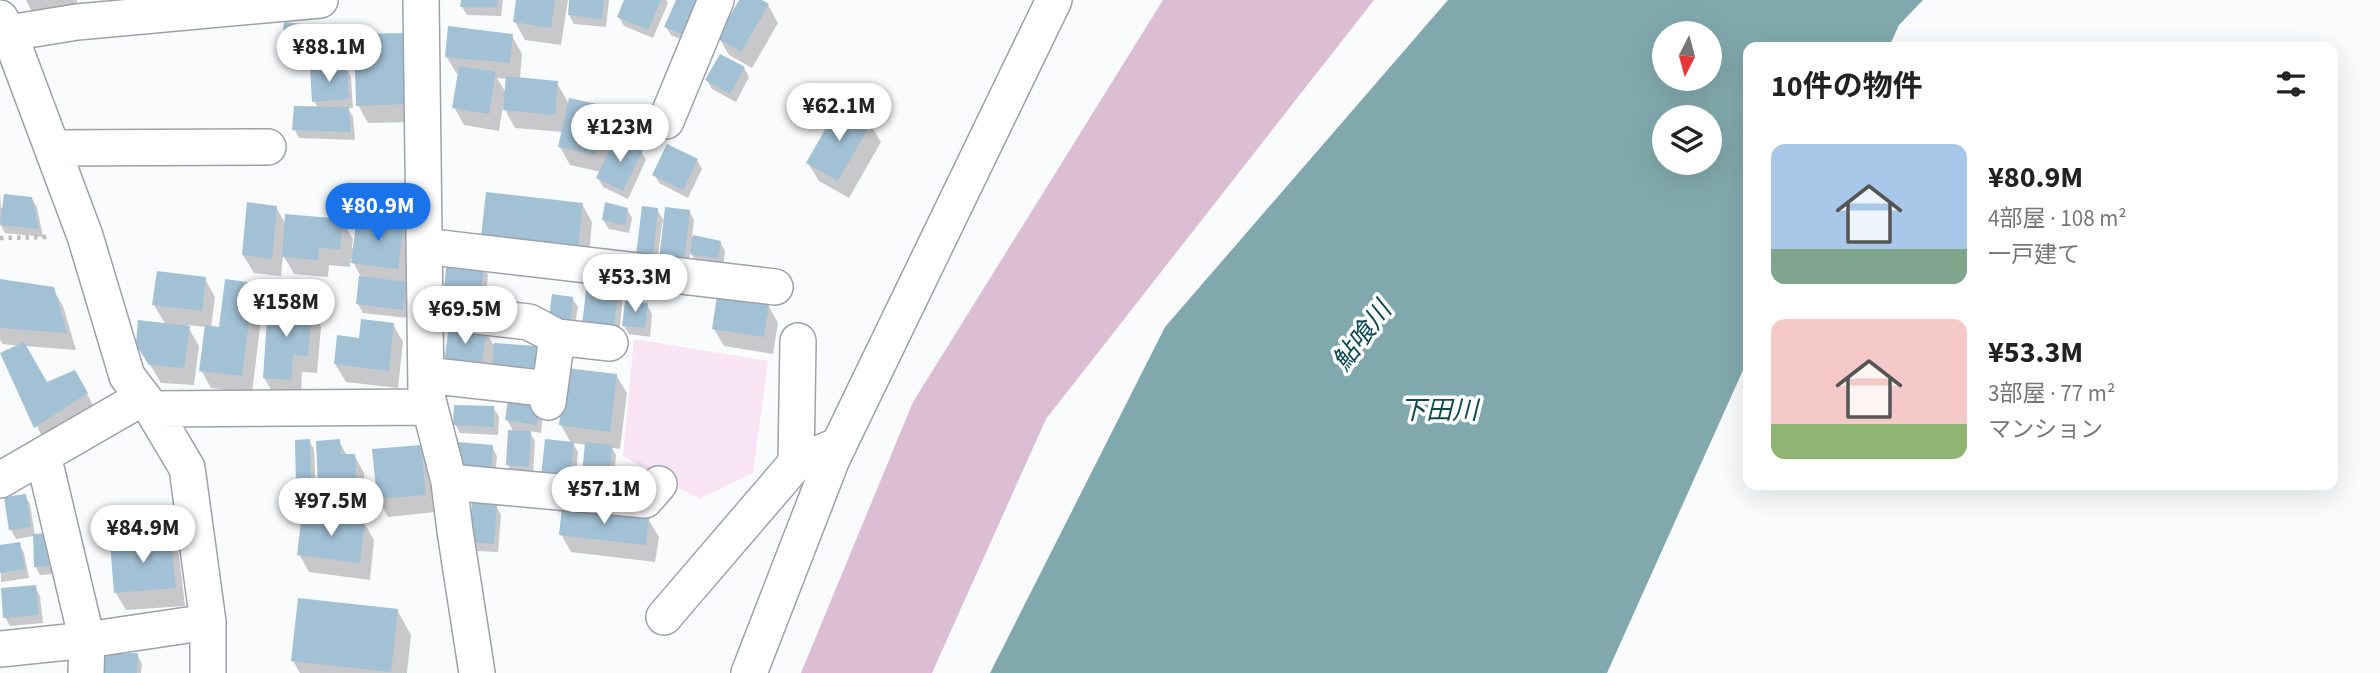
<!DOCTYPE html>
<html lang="ja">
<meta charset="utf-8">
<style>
:root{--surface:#fff;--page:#f6f6f6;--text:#222;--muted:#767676;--accent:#1a73e8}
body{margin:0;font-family:"Source Sans 3","Noto Sans JP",sans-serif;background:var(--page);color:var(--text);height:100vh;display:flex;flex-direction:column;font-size:26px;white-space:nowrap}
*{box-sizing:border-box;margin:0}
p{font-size:23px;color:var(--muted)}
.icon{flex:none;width:38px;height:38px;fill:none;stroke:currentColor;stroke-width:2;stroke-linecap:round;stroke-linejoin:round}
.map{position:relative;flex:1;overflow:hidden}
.side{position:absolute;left:1743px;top:42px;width:595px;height:448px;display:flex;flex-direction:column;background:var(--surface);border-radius:14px;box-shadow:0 7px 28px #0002}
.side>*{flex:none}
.needle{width:46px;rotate:186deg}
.tools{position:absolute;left:1652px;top:21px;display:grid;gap:14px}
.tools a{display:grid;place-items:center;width:70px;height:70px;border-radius:50%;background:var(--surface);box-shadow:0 7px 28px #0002;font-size:35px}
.price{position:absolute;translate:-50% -60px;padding:0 16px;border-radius:24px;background:#fff;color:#222;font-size:23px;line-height:46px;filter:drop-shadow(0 2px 4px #0008)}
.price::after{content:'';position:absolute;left:50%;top:42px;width:21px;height:16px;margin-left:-10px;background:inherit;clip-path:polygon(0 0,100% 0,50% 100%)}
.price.current{background:var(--accent);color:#fff}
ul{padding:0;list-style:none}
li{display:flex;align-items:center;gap:21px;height:175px;padding:0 28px}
li span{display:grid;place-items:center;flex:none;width:196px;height:140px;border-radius:14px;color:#555}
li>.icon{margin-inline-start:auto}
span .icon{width:84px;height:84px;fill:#fffc;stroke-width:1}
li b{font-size:30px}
h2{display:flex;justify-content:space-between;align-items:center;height:84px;padding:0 28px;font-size:30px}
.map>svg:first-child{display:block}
.green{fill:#f8e4f3}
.forest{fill:#dbbed4}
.water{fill:#81a9ad;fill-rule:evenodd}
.shadow{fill:#0003;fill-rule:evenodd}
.building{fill:#a2c1d5}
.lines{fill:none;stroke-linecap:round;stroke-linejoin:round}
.minor-casing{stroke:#9da1ac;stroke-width:38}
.path{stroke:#bcbdbf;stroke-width:4.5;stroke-dasharray:3.5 5;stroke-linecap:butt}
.minor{stroke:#fff;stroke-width:35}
.labels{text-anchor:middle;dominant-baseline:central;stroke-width:7;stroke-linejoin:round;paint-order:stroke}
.water-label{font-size:26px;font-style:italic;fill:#0d4b50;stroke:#fff}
</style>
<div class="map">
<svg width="2380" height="673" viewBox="0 0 2380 673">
<rect width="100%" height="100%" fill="#fafbfd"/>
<path class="green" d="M 634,339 L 768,361 L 753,473 L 699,499 L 623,456 Z"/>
<path class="forest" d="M 1163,0 L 1374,0 L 1046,419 L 932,673 L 801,673 L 913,402 Z"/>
<path class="water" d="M 1448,0 L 1923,0 L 1899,25 L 1889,47 L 1748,47 L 1748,359 L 1607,673 L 990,673 L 1165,327 ZM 1664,33 L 1710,33 L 1710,79 L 1664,79 ZM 1664,117 L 1710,117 L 1710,163 L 1664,163 Z"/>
<path class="shadow" d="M 26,0 L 77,0 L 77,10 L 31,10 Z
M 463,0 L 503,0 L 501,16 L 467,15 L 462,7 Z
M 518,0 L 568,0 L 561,45 L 525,40 L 515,22 Z
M 571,0 L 609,0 L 606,27 L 574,24 L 569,15 Z
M 626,0 L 666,0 L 668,3 L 653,38 L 624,26 L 619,17 Z
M 678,0 L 689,43 L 671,35 L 666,27 Z
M 741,0 L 759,0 L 768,5 L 778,23 L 752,68 L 729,55 L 719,38 Z
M 311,27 L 316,36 L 313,69 L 346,68 L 351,77 L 353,108 L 348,108 L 353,117 L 355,140 L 299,138 L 294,129 L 318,108 L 314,101 L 312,67 L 287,65 L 282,56 Z
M 404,34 L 416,122 L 368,123 L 358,105 Z
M 512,36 L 522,54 L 520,79 L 557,83 L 569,104 L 604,107 L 615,125 L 609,153 L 641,151 L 646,160 L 628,199 L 603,187 L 598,178 L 601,172 L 570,165 L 560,147 L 563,132 L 515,128 L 503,106 L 499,131 L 464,125 L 454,107 L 459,74 L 457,74 L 446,56 ZM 497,78 L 508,79 L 506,93 Z
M 744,68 L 749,77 L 736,102 L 712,89 L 707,80 Z
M 870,124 L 881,142 L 849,198 L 819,181 L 808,163 Z
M 697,160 L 702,169 L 688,198 L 659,183 L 654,174 Z
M 0,192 L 1,208 L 31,198 L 37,207 L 43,237 L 5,233 L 0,223 Z
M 582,204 L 592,222 L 588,265 L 483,237 Z
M 276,207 L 286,225 L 342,221 L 353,239 L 352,248 L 355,249 L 403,224 L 413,241 L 408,318 L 363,313 L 358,304 L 361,277 L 351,258 L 350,267 L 329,265 L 328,277 L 294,274 L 283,255 L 281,276 L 254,273 L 243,255 Z
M 627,209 L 632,218 L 629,233 L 609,229 L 603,220 Z
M 657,209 L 665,223 L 662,223 L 657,265 L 643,263 Z
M 667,209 L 689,211 L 694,220 L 692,237 L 720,242 L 725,251 L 723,267 L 697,263 L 690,252 L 688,271 Z
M 483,266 L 488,275 L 484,311 L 450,307 Z
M 205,279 L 215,297 L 211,328 L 221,329 L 253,285 L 263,303 L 252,393 L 211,388 L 201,370 L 206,327 L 187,325 L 199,346 L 194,385 L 161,383 L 149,363 L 166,325 L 154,305 Z
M 0,281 L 52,288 L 63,306 L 76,350 L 24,346 L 46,384 L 75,372 L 97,412 L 46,445 L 2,353 L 19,346 L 3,344 L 0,340 Z
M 618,288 L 623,296 L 619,336 L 589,333 Z
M 572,298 L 578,307 L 574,329 L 556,327 Z
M 647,305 L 652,314 L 650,337 L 629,334 L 624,326 Z
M 768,305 L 778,323 L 773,354 L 724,346 L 714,329 Z
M 311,309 L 321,327 L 317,373 L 302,372 L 301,397 L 275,396 L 264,378 Z
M 393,324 L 403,342 L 398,388 L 346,382 L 335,364 L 360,340 Z
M 485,331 L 493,344 L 537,348 L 456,381 Z
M 616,375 L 627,393 L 620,449 L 612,448 L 616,455 L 613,486 L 589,483 L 584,474 L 586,445 L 573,443 L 578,452 L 575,488 L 548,485 L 571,443 L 561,425 Z
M 493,408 L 499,416 L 498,435 L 460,433 L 455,424 Z
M 543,414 L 541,433 L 529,431 L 535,441 L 533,475 L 513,474 L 508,465 L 514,432 L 507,420 Z
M 309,441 L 314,449 L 316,494 L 303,494 L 298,485 Z
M 339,441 L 347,456 L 354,455 L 364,473 L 366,503 L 330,504 L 320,487 Z
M 420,447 L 431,465 L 435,512 L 388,517 L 378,499 Z
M 492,447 L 497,456 L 495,479 L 470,477 Z
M 25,496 L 30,504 L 35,536 L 47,535 L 54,574 L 40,575 L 35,566 L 34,536 L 16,539 L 11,530 L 6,498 Z
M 496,506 L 501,515 L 498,552 L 476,551 L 470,542 Z
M 648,519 L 659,537 L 655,562 L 571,552 L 561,534 Z
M 364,523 L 374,540 L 370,580 L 309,572 L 299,554 Z
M 169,537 L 179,555 L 185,606 L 126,610 L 116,593 Z
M 19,544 L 24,553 L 29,578 L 1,582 L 0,547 Z
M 35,587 L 40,596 L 43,623 L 10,626 L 5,617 Z
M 397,610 L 411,635 L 407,673 L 300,673 L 293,661 Z
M 137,655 L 142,664 L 141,673 L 106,673 Z"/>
<path class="building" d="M 461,0 L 498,0 L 497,7 L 460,7 Z
M 516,0 L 555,0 L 551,28 L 513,22 Z
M 569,0 L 604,0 L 602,19 L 568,15 Z
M 624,0 L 661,0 L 648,30 L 617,17 Z
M 676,0 L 699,0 L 684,35 L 664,27 Z
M 739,0 L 762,0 L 769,4 L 741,52 L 717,38 Z
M 284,22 L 312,25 L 309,59 L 280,56 Z
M 448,26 L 513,34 L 510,63 L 445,57 Z
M 405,33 L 407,104 L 356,106 L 354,34 Z
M 720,54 L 745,67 L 730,94 L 705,80 Z
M 347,66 L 349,99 L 312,102 L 310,68 Z
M 459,66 L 496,72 L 489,114 L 452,108 Z
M 506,76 L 558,81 L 555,115 L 503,110 Z
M 569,98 L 606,106 L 595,155 L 558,147 Z
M 839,105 L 872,122 L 838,181 L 806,163 Z
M 294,106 L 349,107 L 351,132 L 292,130 Z
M 616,137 L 643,150 L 623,191 L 596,178 Z
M 667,144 L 698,159 L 683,190 L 652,175 Z
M 486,192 L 583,203 L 578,248 L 481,237 Z
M 4,194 L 32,197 L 39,229 L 0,225 Z
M 247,202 L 277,206 L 272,259 L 242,255 Z
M 605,202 L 628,208 L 625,225 L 602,220 Z
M 642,206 L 658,208 L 653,256 L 636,255 Z
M 665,207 L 690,210 L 684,263 L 659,260 Z
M 285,214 L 343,219 L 340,249 L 319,248 L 318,260 L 282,257 Z
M 357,216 L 404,222 L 398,269 L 351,263 Z
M 693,235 L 721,241 L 718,259 L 690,254 Z
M 447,260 L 484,264 L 480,303 L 443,299 Z
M 157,271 L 206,277 L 202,311 L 152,305 Z
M 359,276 L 407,282 L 403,310 L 356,304 Z
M 0,279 L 54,287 L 67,333 L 0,328 Z
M 225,279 L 254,283 L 242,376 L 199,371 L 205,325 L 219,327 Z
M 587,283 L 619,286 L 614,328 L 582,325 Z
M 552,294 L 573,297 L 570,321 L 549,318 Z
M 717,296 L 769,304 L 764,337 L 712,329 Z
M 625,301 L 648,303 L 645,328 L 622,326 Z
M 268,304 L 312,307 L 308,356 L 293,355 L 291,380 L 263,378 Z
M 361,319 L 394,323 L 389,371 L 334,364 L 337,335 L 359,338 Z
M 138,320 L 190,326 L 184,368 L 149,365 L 136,345 Z
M 449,324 L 487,329 L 481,369 L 444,364 Z
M 24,342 L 47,382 L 75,370 L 88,393 L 34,428 L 0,353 Z
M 494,343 L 538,346 L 536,373 L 492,372 Z
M 566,368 L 617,374 L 610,432 L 559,425 Z
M 508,399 L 539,404 L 537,425 L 505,420 Z
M 454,405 L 494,406 L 494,427 L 453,425 Z
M 508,430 L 531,431 L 529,467 L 506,465 Z
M 310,439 L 311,485 L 296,485 L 295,440 Z
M 340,439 L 341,454 L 355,454 L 357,485 L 318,487 L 316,441 Z
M 545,439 L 574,442 L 570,480 L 541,477 Z
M 456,442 L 493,445 L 491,471 L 463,469 Z
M 585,442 L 612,445 L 609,477 L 582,475 Z
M 421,445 L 426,495 L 377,499 L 372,449 Z
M 26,494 L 31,527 L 9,530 L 4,497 Z
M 472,502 L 497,504 L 494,544 L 469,542 Z
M 562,507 L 649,518 L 646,545 L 559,535 Z
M 302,513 L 365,521 L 360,563 L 297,555 Z
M 48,533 L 50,566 L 34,567 L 33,534 Z
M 170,535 L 176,588 L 114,593 L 110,542 Z
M 20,542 L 25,569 L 0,573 L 0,545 Z
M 36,585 L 39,615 L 3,618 L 1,588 Z
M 298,598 L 398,609 L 391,672 L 291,661 Z
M 138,653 L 137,673 L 104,673 L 104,654 Z"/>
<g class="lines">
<g class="minor-casing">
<path id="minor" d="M 421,0 L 426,392 L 449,482 L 455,531 L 477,673
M 0,18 L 9,33 L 85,236 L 127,376 L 152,409 L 187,468 L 208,622 L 208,673
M 9,33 L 77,22 L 320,0
M 666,121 L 716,0
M 52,148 L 268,147
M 424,246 L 775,287
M 425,310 L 529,322 L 557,337
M 426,375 L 550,389
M 548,402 L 557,337 L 610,343
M 152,409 L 429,407
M 43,455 L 87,640 L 86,673
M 796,463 L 798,341
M 0,480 L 142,398
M 449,482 L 645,500 L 659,484
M 664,617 L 796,463 L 839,445
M 0,649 L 87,640 L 208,622
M 749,673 L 832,459 L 1054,0"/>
</g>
<path class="path" d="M 0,238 L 48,237"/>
<use href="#minor" class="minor"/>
</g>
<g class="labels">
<g class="water-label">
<text transform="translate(1362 336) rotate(-53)">鮎喰川</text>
<text x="1439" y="410">下田川</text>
</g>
</g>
</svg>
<div class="tools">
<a><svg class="needle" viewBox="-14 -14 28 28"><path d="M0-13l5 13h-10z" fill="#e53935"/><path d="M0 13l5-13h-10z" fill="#767676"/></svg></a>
<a><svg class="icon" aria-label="layers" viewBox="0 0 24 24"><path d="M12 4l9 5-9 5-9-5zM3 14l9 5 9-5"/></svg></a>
</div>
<b class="price" style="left:329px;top:84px">¥88.1M</b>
<b class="price" style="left:839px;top:143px">¥62.1M</b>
<b class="price" style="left:620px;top:164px">¥123M</b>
<b class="price current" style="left:378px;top:243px">¥80.9M</b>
<b class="price" style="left:635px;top:314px">¥53.3M</b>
<b class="price" style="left:286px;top:339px">¥158M</b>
<b class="price" style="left:465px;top:346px">¥69.5M</b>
<b class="price" style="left:604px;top:526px">¥57.1M</b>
<b class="price" style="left:331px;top:538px">¥97.5M</b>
<b class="price" style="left:143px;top:565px">¥84.9M</b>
<section class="side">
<h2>10件の物件<svg class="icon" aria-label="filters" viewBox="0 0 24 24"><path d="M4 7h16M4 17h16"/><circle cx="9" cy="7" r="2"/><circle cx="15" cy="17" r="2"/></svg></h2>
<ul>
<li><span style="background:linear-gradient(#a9c7e8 75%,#7fa58c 0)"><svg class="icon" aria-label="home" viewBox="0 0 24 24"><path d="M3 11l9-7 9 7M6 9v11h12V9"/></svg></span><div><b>¥80.9M</b><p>4部屋 · 108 m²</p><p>一戸建て</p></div></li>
<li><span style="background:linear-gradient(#f6c9c9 75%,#8fb573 0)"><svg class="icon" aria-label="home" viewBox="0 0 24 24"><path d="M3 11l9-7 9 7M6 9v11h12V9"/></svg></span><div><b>¥53.3M</b><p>3部屋 · 77 m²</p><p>マンション</p></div></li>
</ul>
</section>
</div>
